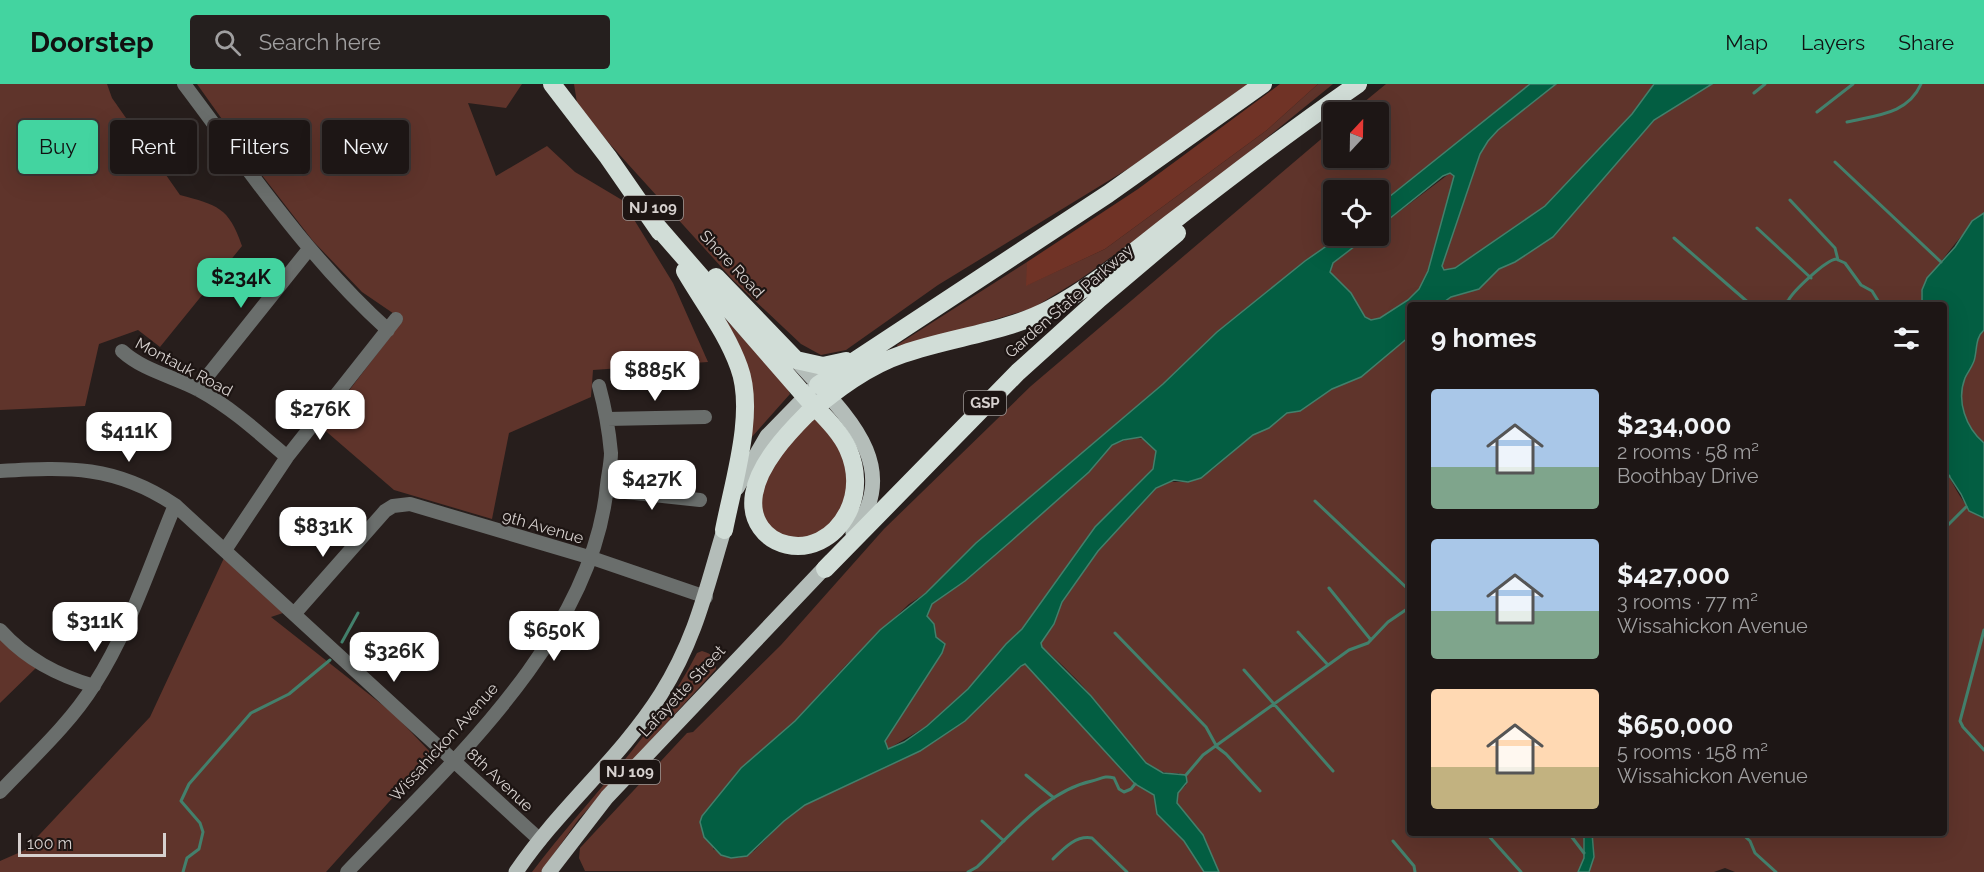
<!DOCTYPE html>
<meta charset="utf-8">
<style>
:root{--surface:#1d1615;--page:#251f1e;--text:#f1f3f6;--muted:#a09fa0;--line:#3b3534;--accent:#43d4a0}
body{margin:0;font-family:Raleway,sans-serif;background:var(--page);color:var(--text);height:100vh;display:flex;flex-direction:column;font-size:22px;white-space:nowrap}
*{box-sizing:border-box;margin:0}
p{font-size:20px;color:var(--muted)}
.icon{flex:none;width:33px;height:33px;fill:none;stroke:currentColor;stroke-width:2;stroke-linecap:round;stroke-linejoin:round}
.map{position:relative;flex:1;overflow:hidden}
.drawer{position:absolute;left:1407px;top:218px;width:540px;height:534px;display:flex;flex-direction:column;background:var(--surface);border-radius:6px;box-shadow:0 6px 24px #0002,0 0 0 2px var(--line)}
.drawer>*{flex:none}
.hud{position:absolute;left:18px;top:36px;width:570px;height:54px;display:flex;gap:12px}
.needle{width:39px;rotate:22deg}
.tools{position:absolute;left:1323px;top:18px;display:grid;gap:12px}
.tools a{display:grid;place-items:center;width:66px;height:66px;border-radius:6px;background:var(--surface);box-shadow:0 6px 24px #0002,0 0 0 2px var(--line);font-size:30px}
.scale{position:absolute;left:18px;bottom:15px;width:148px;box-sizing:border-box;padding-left:6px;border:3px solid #d7d1cf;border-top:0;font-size:16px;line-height:21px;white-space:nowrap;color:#d7d1cf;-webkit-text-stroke:4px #1d1513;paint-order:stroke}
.price{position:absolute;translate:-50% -51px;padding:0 14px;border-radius:12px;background:#fff;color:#222;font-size:20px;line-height:39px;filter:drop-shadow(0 2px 3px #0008)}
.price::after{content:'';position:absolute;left:50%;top:36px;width:18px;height:14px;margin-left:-9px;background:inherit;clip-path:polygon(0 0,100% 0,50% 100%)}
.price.selected{background:var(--accent);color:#111}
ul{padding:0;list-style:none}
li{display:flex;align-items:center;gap:18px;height:150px;padding:0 24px}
li span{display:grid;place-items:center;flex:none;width:168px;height:120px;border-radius:6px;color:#555}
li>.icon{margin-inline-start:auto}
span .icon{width:72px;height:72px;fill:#fffc;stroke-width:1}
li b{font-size:26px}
h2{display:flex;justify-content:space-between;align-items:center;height:72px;padding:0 24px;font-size:26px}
.tag{padding:0 21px;border-radius:6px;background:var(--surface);box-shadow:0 6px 24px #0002,0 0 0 2px var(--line);font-size:21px;line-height:54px}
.tag.selected{background:var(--accent);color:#111}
header{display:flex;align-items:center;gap:36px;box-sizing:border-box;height:84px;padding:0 30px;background:var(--accent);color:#111}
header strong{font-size:28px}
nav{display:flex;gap:33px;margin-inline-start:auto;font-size:21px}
.search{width:420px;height:54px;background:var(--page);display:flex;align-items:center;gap:15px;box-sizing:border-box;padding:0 21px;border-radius:6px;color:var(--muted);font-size:22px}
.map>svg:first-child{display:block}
.green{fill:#5f342b}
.forest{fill:#703326}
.water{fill:#035e42;stroke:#43806c;stroke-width:1.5;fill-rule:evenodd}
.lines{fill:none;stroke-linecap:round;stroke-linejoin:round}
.stream{stroke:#43806c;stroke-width:3}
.minor{stroke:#6a6e6c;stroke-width:14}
.major{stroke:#b4bdb9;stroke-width:15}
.highway{stroke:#d1ddd7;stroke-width:18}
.labels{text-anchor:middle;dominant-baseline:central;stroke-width:4.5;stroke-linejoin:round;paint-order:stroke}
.shield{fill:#1d1513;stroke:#9f9997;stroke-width:1.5}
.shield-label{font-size:15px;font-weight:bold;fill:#d7d1cf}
.street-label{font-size:16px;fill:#d7d1cf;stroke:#1d1513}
</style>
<header>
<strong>Doorstep</strong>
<div class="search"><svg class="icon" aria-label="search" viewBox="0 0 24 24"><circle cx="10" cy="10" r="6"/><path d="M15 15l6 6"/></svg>Search here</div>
<nav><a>Map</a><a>Layers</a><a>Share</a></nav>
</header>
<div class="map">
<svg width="1984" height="788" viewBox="0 0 1984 788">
<rect width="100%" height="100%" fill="#271e1c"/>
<path class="green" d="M 0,0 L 107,0 L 112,14 L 180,111 C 217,121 229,123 242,162 L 160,263 L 138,246 L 99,260 L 85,322 L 0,326 Z
M 197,0 L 522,0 L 506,24 L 468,19 L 496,92 L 547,62 L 575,88 L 622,116 L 673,199 L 708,278 L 593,286 L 591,313 L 509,349 L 492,435 L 394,406 L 321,343 L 403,236 L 362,208 L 313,157 L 261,90 Z
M 574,0 L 1248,0 L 1131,83 L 938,201 L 846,266 L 821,271 L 801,260 L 733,196 L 608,58 L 577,19 Z
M 1318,0 L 1333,0 L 1184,121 L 1079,196 L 1033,224 L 899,265 L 897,261 L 1027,178 L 1027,201 L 1105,165 L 1267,46 Z
M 1386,0 L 1530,0 L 1379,121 L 1378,106 L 1334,106 L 1334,152 L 1341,152 L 1217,248 L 1163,300 L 976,459 L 926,509 L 909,520 L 846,581 L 795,637 L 741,684 L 713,765 L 731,774 L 738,774 L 754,767 L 784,737 L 805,721 L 920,667 L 1025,580 L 1033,586 L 1135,700 L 1154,711 L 1157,730 L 1184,757 L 1204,788 L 585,787 L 579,774 L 580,764 L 687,649 L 693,648 L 781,561 L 884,445 L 1031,302 L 1333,45 L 1334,74 L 1378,74 L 1378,28 L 1352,28 Z
M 1556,0 L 1654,0 L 1632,30 L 1545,122 L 1455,184 L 1444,186 L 1442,182 L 1480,70 L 1488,57 L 1498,46 Z
M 1712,0 L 1984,0 L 1984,129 C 1976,132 1924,197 1922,206 C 1921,210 1922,216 1922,220 L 1441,220 L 1451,213 L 1479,205 L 1499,185 L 1515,178 L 1553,153 L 1654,36 Z
M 1450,89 L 1454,92 L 1428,187 L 1419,205 L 1408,216 L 1380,234 L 1371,236 L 1365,233 L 1351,209 L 1330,189 L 1333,179 L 1368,152 L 1378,152 L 1379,143 Z
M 717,226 L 786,301 L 790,310 L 751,354 Z
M 1984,246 L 1984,359 C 1966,344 1956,317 1965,294 C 1968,287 1974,281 1975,273 C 1977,263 1976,253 1984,246 Z
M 1410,252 L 1410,748 L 1584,749 L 1584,774 L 1578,788 L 1219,788 L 1203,751 L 1177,719 L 1178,709 L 1186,701 L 1179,689 C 1141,693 1117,647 1098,620 C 1086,604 1058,576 1042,563 L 1041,559 L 1054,540 L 1062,518 L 1098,467 L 1156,404 L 1168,398 L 1184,398 L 1212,386 L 1253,351 L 1287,329 L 1300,327 L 1332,305 L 1361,293 Z
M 815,333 L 846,372 L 849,409 L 836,438 L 808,457 C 800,455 789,455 781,452 C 775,449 767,441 764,435 C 744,398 793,358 815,333 Z
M 1134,353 L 1147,356 L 1156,367 L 1154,385 L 1095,443 L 1022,545 L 1006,560 L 968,605 L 927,642 L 888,665 L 884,657 L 942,569 L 945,560 L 936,553 L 934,540 L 927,532 L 932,520 L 965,497 L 1009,459 L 1089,388 L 1112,361 Z
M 1944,384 C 1955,401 1964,428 1984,434 L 1984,788 L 1735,788 L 1725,784 L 1714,788 L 1589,788 L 1594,773 L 1592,749 L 1944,748 Z
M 224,474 L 283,529 L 271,533 L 394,630 L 432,670 L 326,788 L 0,788 L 0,777 L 25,766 L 150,633 Z
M 0,541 L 39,581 L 0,619 Z
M 702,567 C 713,570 715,574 716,585 L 578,736 L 541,788 L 532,788 C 587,715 655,652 697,569 Z"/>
<path class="forest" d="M 1280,0 L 1318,0 L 1267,46 L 1105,165 L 1026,202 L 1027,178 L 1138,105 Z"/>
<path class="water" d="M 1530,0 L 1556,0 L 1498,46 L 1488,57 L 1480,70 L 1442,182 L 1444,186 L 1455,184 L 1545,122 L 1632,30 L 1654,0 L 1712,0 L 1654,36 L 1553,153 L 1515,178 L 1499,185 L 1479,205 L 1451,213 L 1441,220 L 1410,220 L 1410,252 L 1361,293 L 1332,305 L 1300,327 L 1287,329 L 1269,344 L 1253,351 L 1201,394 L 1188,398 L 1174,396 L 1156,404 L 1098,467 L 1062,518 L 1054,540 L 1041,559 L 1042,563 L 1091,612 L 1146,679 L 1163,689 L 1186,691 L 1187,698 L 1178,709 L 1177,719 L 1203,751 L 1219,788 L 1204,788 L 1184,757 L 1157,730 L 1154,711 L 1135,700 L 1025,580 L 1021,582 L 965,637 L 920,667 L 805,721 L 784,737 L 747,772 L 731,774 L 721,771 L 704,753 L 700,738 L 702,732 L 741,684 L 795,637 L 880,546 L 926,509 L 976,459 L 1163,300 L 1217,248 L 1305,177 L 1341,152 L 1368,152 L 1333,179 L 1330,188 L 1351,209 L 1365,233 L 1371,236 L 1380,234 L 1408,216 L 1419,205 L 1428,187 L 1454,92 L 1450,89 L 1443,92 L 1379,143 L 1379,121 ZM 1141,353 L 1156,367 L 1153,385 L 1095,443 L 1022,545 L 1006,560 L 968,605 L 927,642 L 904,658 L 888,665 L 885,657 L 942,569 L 945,560 L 936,553 L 934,540 L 927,532 L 932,520 L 965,497 L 1009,459 L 1089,388 L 1112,361 L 1123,356 Z
M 1984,129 L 1984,246 C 1976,253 1977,263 1975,273 C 1974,281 1968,287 1965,294 C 1956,317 1966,344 1984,359 L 1984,434 L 1969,427 L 1961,410 L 1944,384 L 1944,220 L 1922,220 L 1922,206 L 1927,194 L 1955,163 L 1972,137 Z
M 1584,749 L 1592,749 L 1594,773 L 1589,788 L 1578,788 L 1584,774 Z"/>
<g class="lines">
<path class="stream" d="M 1754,9 L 1765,0
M 1817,28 L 1853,0
M 1847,38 C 1877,31 1908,30 1921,0
M 1835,78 L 1941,178
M 1790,116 L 1835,164 L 1838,176
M 1757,144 L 1811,194
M 1674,154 L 1750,220
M 1776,220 L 1788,217 C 1793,207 1826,176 1836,175 L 1845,179 L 1861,201 L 1872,207 L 1880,220
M 1944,392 L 1949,392
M 1315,417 L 1410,507
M 1944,445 L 1966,423
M 1329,504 L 1371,556
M 1984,546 L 1960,637 L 1963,643 L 1984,666
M 1298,548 L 1328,581
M 1115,549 L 1206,643 L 1217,663 L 1226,670 L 1260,707
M 342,558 L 358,529
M 1244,586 L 1333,687
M 1026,691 L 1054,714
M 1186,691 L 1203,671 L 1349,566 L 1368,559 L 1388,538 L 1410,523
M 982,737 L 1004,757
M 1568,748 L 1584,769
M 1740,748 L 1750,757 L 1755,769 L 1776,788
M 1487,750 L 1521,788
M 1393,757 L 1414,782 L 1415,788
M 1053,775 C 1064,764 1076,751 1092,754 L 1127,788
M 183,788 L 187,774 L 199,765 L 203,748 L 200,739 L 181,717 L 189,700 L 251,629 L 289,610 L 330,576
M 968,788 L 977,783 C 1011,751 1046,707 1092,697 C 1101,695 1104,691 1114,694 L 1119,705 L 1124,708 L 1131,705 L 1135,700"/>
<path class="minor" d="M 184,0 C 248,85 308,174 388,246
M 122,267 C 144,287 173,292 199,306 C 232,324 259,349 287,373
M 197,305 L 309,165
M 607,335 L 705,333
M 0,387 C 69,383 115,381 175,421 L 540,756
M 607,406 L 700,416
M 225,466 L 287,373 L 396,235
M 295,529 L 385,427 L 393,422 L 410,420 L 592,474 L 706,513
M 0,546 C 26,575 57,591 94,602
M 0,708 C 32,674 69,641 94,601 C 129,547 150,481 175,421
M 347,788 C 448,682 593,554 607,401 C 608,391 611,379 611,369 C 609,347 605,324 599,302"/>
<path class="major" d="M 796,276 C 840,326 906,379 853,449
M 737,404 L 767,352 L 813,305
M 516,788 C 559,724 620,675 661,610 C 698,551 707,500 727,436
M 549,788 L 607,713 L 831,477"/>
<path class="highway" d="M 552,0 L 608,73 L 660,148
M 655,140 L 805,312 C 819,328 839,345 848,365 C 857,385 858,408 848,428 C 819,485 745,464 754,410 C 759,380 787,350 807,330 C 836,306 867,282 903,270 C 951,253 1004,249 1050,225 C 1094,202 1133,168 1172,138 C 1233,91 1294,44 1358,0
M 685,187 C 703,218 727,249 739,283 C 756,328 733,399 724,446
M 716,193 L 796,276 L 823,282 L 846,277
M 818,301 L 1108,110 L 1263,0
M 825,485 L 1018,288 L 1100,214 L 1177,149"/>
</g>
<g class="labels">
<g class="shield">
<rect x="623" y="112" width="60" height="24" rx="4.5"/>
<rect x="964" y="307" width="42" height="24" rx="4.5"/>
<rect x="600" y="676" width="60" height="24" rx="4.5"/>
</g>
<g class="shield-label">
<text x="653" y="124">NJ 109</text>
<text x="985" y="319">GSP</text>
<text x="630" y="688">NJ 109</text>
</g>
<g class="street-label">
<text transform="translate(732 180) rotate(47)">Shore Road</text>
<text transform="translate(1069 217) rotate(-41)">Garden State Parkway</text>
<text transform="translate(184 283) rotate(28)">Montauk Road</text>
<text transform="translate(543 443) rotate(16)">9th Avenue</text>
<text transform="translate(682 607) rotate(-47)">Lafayette Street</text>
<text transform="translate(444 658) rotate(-48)">Wissahickon Avenue</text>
<text transform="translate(500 696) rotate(43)">8th Avenue</text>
</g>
</g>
</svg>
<div class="tools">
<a><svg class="needle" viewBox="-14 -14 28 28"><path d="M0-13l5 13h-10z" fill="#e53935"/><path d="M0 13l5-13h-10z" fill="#a09fa0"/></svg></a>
<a><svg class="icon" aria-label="locate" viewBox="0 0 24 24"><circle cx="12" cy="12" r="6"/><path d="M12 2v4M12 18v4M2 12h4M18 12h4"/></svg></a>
</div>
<div class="scale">100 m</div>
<b class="price selected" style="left:241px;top:225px">$234K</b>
<b class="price" style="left:655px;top:318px">$885K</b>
<b class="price" style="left:320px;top:357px">$276K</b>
<b class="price" style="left:129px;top:379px">$411K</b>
<b class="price" style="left:652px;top:427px">$427K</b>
<b class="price" style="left:323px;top:474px">$831K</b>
<b class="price" style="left:95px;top:569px">$311K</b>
<b class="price" style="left:554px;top:578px">$650K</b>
<b class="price" style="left:394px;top:599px">$326K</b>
<div class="hud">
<a class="tag selected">Buy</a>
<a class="tag">Rent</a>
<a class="tag">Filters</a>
<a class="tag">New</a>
</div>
<section class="drawer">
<h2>9 homes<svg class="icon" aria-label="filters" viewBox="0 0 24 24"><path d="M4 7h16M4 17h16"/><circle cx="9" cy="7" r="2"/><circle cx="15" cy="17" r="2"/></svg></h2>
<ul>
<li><span style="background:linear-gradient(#a9c7e8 65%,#7fa58c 0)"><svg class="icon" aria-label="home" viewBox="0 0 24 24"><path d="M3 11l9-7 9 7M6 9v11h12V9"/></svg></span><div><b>$234,000</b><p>2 rooms · 58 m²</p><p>Boothbay Drive</p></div></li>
<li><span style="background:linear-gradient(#a9c7e8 60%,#7fa58c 0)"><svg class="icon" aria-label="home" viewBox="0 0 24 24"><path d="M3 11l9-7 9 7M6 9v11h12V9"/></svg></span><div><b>$427,000</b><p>3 rooms · 77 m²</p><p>Wissahickon Avenue</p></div></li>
<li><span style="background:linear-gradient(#ffd9b3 65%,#c2b280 0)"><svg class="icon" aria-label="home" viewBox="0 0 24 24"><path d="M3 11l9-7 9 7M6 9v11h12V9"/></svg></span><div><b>$650,000</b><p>5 rooms · 158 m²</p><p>Wissahickon Avenue</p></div></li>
</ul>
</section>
</div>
